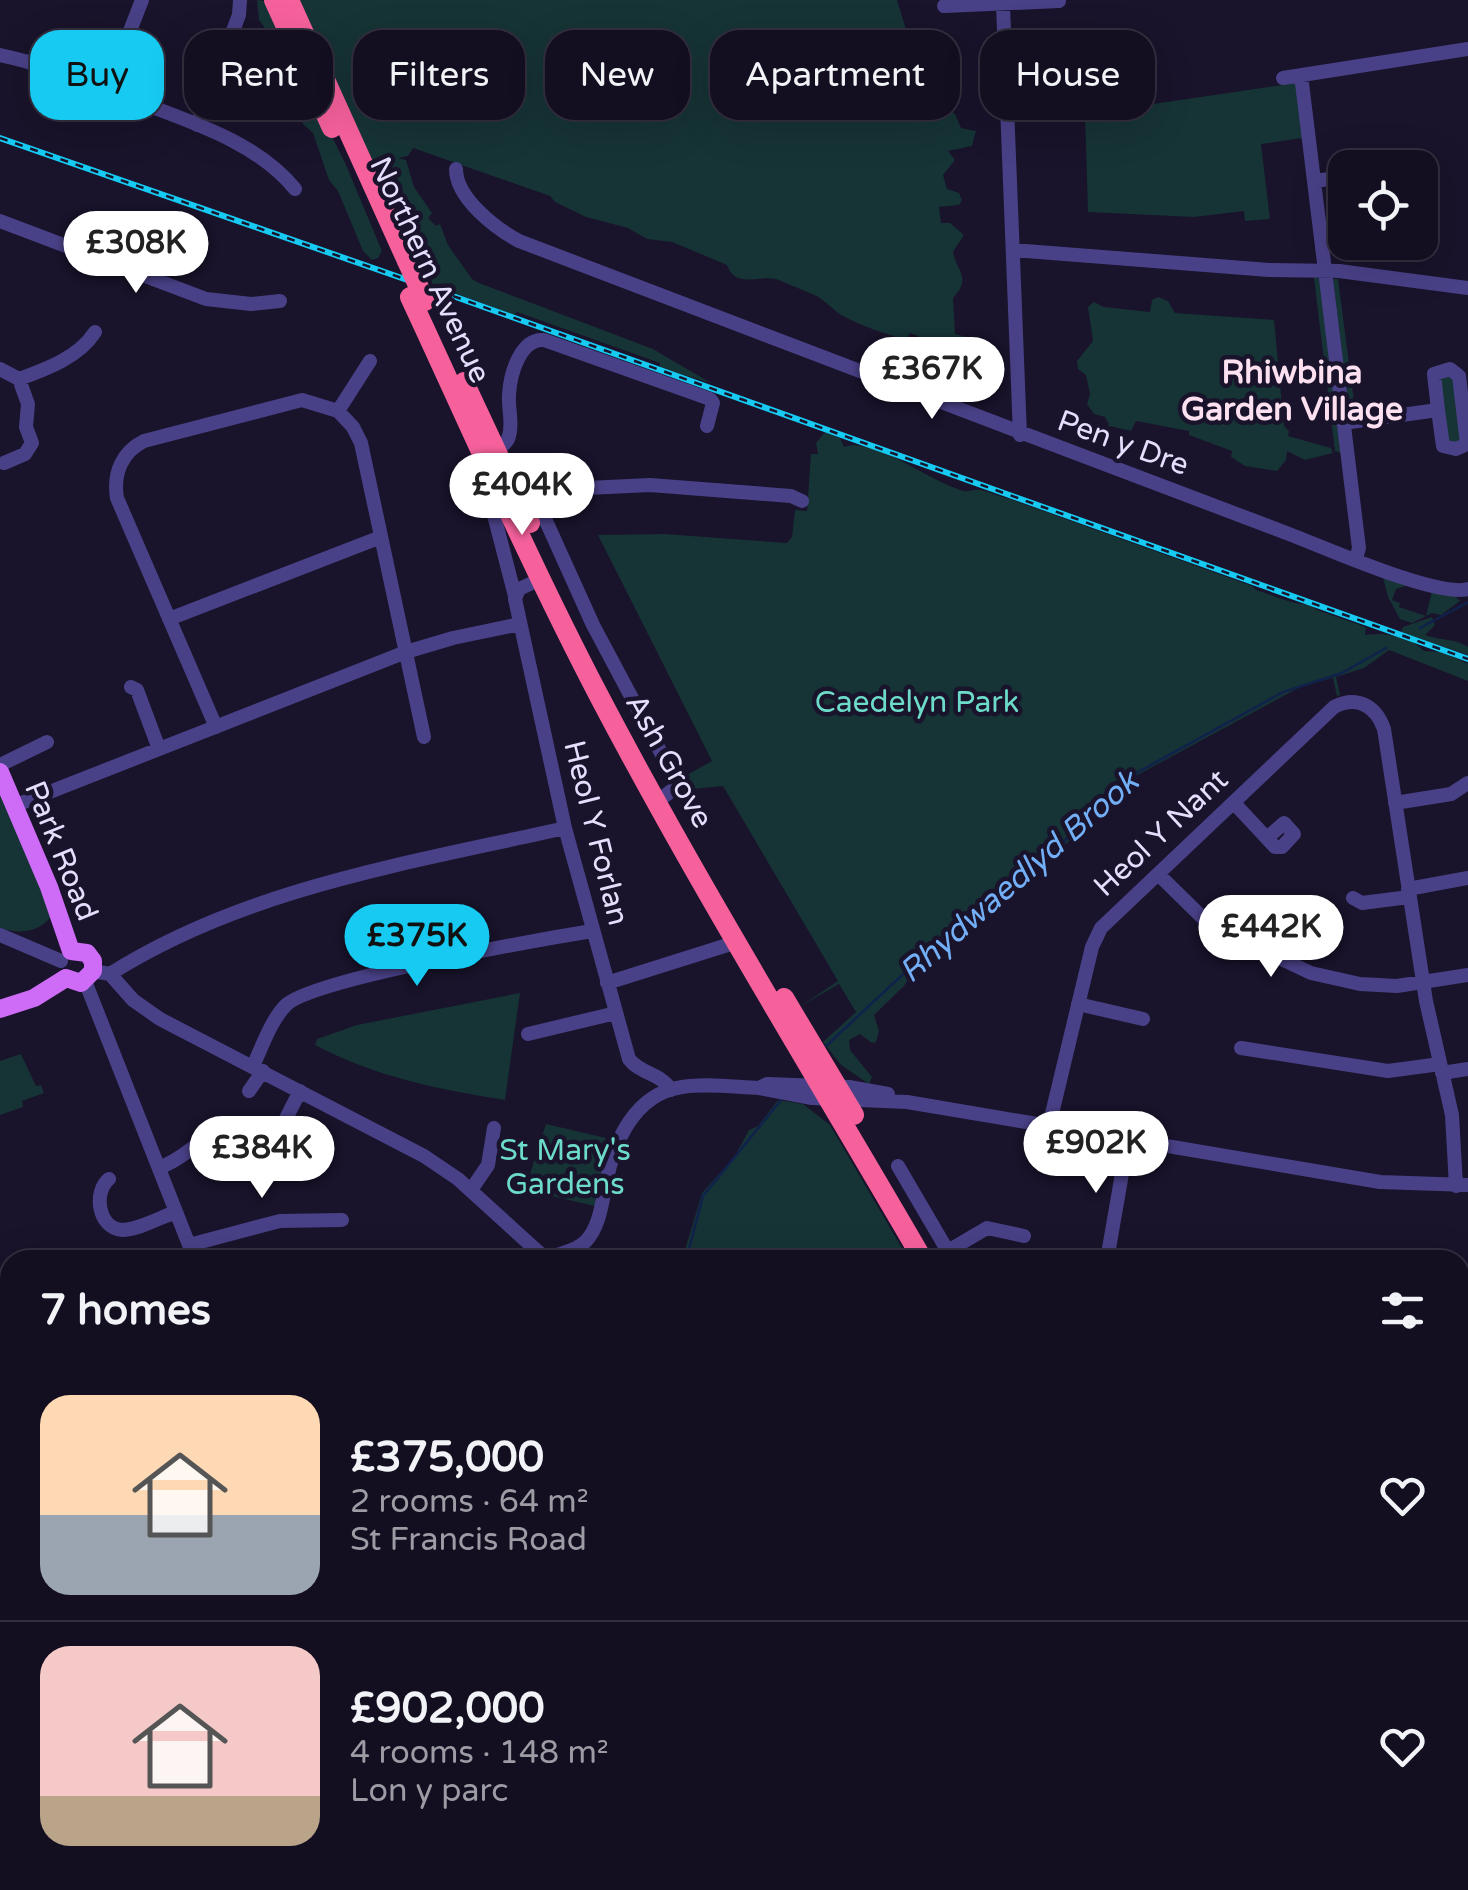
<!DOCTYPE html>
<meta charset="utf-8">
<style>
:root{--surface:#130e20;--page:#1c1729;--text:#f1f3f6;--muted:#9d9ca5;--line:#322e3e;--accent:#16caf2}
body{margin:0;font-family:"Varela Round",sans-serif;background:var(--page);color:var(--text);height:100vh;display:flex;flex-direction:column;font-size:38px;white-space:nowrap}
*{box-sizing:border-box;margin:0}
p{font-size:32px;color:var(--muted)}
.icon{flex:none;width:55px;height:55px;fill:none;stroke:currentColor;stroke-width:2;stroke-linecap:round;stroke-linejoin:round}
.map{position:relative;flex:1;overflow:hidden}
.details{position:absolute;left:0px;top:1250px;width:1470px;height:640px;display:flex;flex-direction:column;background:var(--surface);border-radius:30px 30px 0 0;box-shadow:0 10px 40px #0002,0 0 0 2px var(--line)}
.details>*{flex:none}
.guide{position:absolute;left:30px;top:30px;width:1410px;height:90px;display:flex;gap:20px}
.controls{position:absolute;left:1328px;top:150px;display:grid;gap:20px}
.controls a{display:grid;place-items:center;width:110px;height:110px;border-radius:20px;background:var(--surface);box-shadow:0 10px 40px #0002,0 0 0 2px var(--line);font-size:50px}
.price{position:absolute;translate:-50% -85px;padding:0 22px;border-radius:35px;background:#fff;color:#222;font-size:32px;line-height:65px;filter:drop-shadow(0 2px 5px #0008)}
.price::after{content:'';position:absolute;left:50%;top:60px;width:30px;height:22px;margin-left:-15px;background:inherit;clip-path:polygon(0 0,100% 0,50% 100%)}
.price.current{background:var(--accent);color:#111}
ul{padding:0;list-style:none}
li{display:flex;align-items:center;gap:30px;height:250px;padding:0 40px}
li+li{border-top:2px solid var(--line)}
li span{display:grid;place-items:center;flex:none;width:280px;height:200px;border-radius:30px;color:#555}
li>.icon{margin-inline-start:auto}
span .icon{width:120px;height:120px;fill:#fffc;stroke-width:1}
li b{font-size:42px}
h2{display:flex;justify-content:space-between;align-items:center;height:120px;padding:0 40px;font-size:42px}
.tag{padding:0 35px;border-radius:30px;background:var(--surface);box-shadow:0 10px 40px #0002,0 0 0 2px var(--line);font-size:35px;line-height:90px}
.tag.current{background:var(--accent);color:#111}
.map>svg:first-child{display:block}
.green{fill:#163335}
.lines{fill:none;stroke-linecap:round;stroke-linejoin:round}
.stream{stroke:#10224c;stroke-width:2.5}
.minor{stroke:#494187;stroke-width:14}
.major{stroke:#ce6cf7;stroke-width:18}
.highway{stroke:#f6619c;stroke-width:20}
.rail-casing{stroke:#16caf2;stroke-width:6}
.rail{stroke:#19132b;stroke-width:2.5;stroke-dasharray:8;stroke-linecap:butt}
.highway-bridge{stroke:#f6619c;stroke-width:20}
.labels{text-anchor:middle;dominant-baseline:central;stroke-width:9;stroke-linejoin:round;paint-order:stroke}
.street-label{font-size:30px;fill:#e5dffd;stroke:#19132b}
.park-label{font-size:30px;fill:#6ddbc9;stroke:#19132b}
.neighbourhood-label{font-size:32px;font-weight:bold;fill:#fde1f1;stroke:#19132b}
.water-label{font-size:32px;font-style:italic;fill:#73aff7;stroke:#19132b}
</style>
<div class="map">
<svg width="1468" height="1890" viewBox="0 0 1468 1890">
<rect width="100%" height="100%" fill="#19132b"/>
<path class="green" d="M 257,0 L 265,1 L 346,165 L 382,251 L 378,258 L 372,260 L 363,251 L 338,191 L 329,180 L 313,133 L 303,124 L 297,91 L 275,67 L 275,50 L 271,36 L 259,20 Z
M 298,0 L 897,0 L 908,36 L 924,50 L 921,63 L 924,77 L 942,79 L 943,84 L 928,94 L 927,100 L 955,114 L 961,128 L 976,131 L 972,146 L 948,151 L 955,160 L 943,175 L 947,189 L 959,193 L 962,200 L 959,205 L 939,207 L 941,223 L 950,223 L 964,235 L 953,252 C 957,272 972,277 953,298 L 955,334 L 967,337 L 982,360 L 979,365 L 973,366 L 926,356 L 914,345 L 918,336 L 910,333 L 907,339 L 903,339 C 883,333 861,326 843,316 C 834,311 827,302 818,297 C 806,290 793,287 781,281 C 761,272 736,291 727,265 L 672,242 L 647,239 L 628,228 L 586,217 L 555,202 L 550,196 L 413,148 L 408,156 L 398,158 L 406,160 L 414,187 L 432,213 L 428,218 L 436,226 L 440,224 L 448,245 L 472,279 L 479,283 L 653,349 L 711,383 L 660,368 L 660,363 L 517,312 L 514,315 L 433,285 L 424,258 L 380,168 L 376,169 Z
M 1081,69 L 1105,69 L 1106,108 L 1082,111 Z
M 1296,83 L 1303,138 L 1261,144 L 1270,219 L 1245,221 L 1244,211 L 1194,217 L 1088,212 L 1085,114 Z
M 1314,278 L 1320,278 L 1342,453 L 1335,451 Z
M 1333,279 L 1338,279 L 1356,417 L 1350,418 Z
M 1158,297 L 1168,301 L 1175,313 L 1274,320 L 1284,426 L 1289,431 L 1288,436 L 1331,448 L 1333,453 L 1305,460 L 1287,451 L 1286,460 L 1277,471 L 1245,466 L 1231,457 L 1232,451 L 1189,435 L 1189,431 L 1136,421 L 1131,431 L 1110,426 L 1099,455 L 1109,424 L 1105,417 L 1094,414 L 1087,404 L 1090,394 L 1086,375 L 1078,369 L 1077,361 L 1093,341 L 1088,307 L 1094,302 L 1104,307 L 1150,312 L 1152,300 Z
M 1454,374 L 1465,438 L 1449,446 L 1439,375 Z
M 825,432 L 840,438 L 844,447 C 875,436 932,484 964,491 C 969,492 974,489 979,490 C 989,491 1000,497 1010,499 L 1252,586 L 1256,590 C 1273,595 1295,606 1310,604 L 1317,610 L 1363,626 L 1366,628 L 1365,635 C 1384,632 1410,636 1424,651 L 1442,652 L 1468,664 L 1468,681 L 1389,650 L 1364,668 L 1336,677 L 1340,695 L 1337,696 L 1333,678 L 1302,686 L 1132,778 L 1066,844 L 1005,896 L 984,924 L 975,925 L 968,939 L 952,941 L 939,957 L 915,969 L 904,986 L 874,1015 L 879,1031 L 876,1042 L 872,1043 L 860,1034 L 849,1040 L 850,1050 L 872,1077 L 869,1084 L 841,1065 L 823,1042 L 856,1012 L 839,984 L 801,1006 L 838,981 L 723,786 L 692,789 L 685,776 L 712,761 L 598,535 L 664,534 L 787,543 L 792,537 L 795,510 L 807,511 L 811,454 L 818,454 L 816,443 Z
M 1383,577 L 1402,581 L 1406,586 L 1396,589 L 1392,600 L 1400,603 L 1399,607 L 1426,616 L 1432,591 L 1456,597 L 1460,601 L 1441,615 L 1432,613 L 1412,623 L 1400,619 L 1388,597 Z
M 1432,617 L 1435,625 L 1425,635 C 1441,641 1455,638 1468,647 L 1468,655 L 1401,632 L 1403,627 Z
M 0,784 L 51,917 C 38,933 19,934 0,928 Z
M 520,993 L 505,1100 C 440,1090 373,1076 315,1045 L 317,1039 L 357,1025 Z
M 21,1054 L 36,1086 L 41,1085 L 44,1093 L 22,1101 L 23,1107 L 0,1115 L 0,1061 Z
M 778,1100 L 803,1104 L 830,1125 L 909,1260 L 682,1260 L 702,1193 L 735,1156 L 749,1130 L 758,1126 Z
M 546,1124 L 606,1138 L 598,1170 L 601,1171 L 595,1206 L 525,1190 Z"/>
<g class="lines">
<path class="stream" d="M 1420,628 L 1468,602
M 826,1046 L 958,923 L 1054,851 L 1131,776 L 1283,692 L 1342,673 L 1386,648
M 686,1260 L 703,1196 L 781,1100
M 513,1890 L 520,1880"/>
<path class="minor" d="M 1003,5 L 1020,435
M 944,6 L 1059,1
M 0,55 C 44,64 84,81 126,97 C 184,120 254,139 295,189
M 1301,75 L 1359,548 L 1356,559
M 1283,78 L 1468,49
M 107,90 L 142,0
M 197,125 L 239,15 L 240,0
M 456,169 C 456,198 495,228 519,241 C 776,339 1032,437 1289,534 C 1324,547 1437,598 1468,589
M 1314,181 L 1345,177
M 0,221 L 206,299 L 251,304 L 280,301
M 1014,250 L 1269,270 L 1339,271 L 1468,288
M 0,369 L 19,379 C 47,369 79,357 95,332
M 338,411 L 370,361
M 1343,423 L 1438,410 L 1434,374 L 1450,369 L 1459,376 L 1467,444 L 1456,449 L 1443,446 L 1438,410
M 491,451 C 498,448 507,445 509,436 C 513,424 508,408 509,395 C 510,375 520,338 544,340 L 710,399 L 713,403 L 707,426
M 4,463 L 25,454 L 32,443 L 26,427 L 28,404 L 19,379
M 532,490 L 593,625 L 675,779 L 676,787 L 666,795
M 524,491 L 650,485 L 791,496 L 802,501
M 488,492 L 515,596
M 541,579 L 519,589 L 515,599 L 565,828 L 629,1059 C 640,1074 661,1073 671,1090
M 169,619 L 381,537
M 131,687 L 137,690 L 159,749
M 216,727 L 117,498 C 113,473 122,452 144,441 L 302,400 L 338,411 L 353,427 L 361,443 L 424,737
M 0,765 L 47,742
M 1234,803 L 1275,847 L 1282,847 L 1294,834 L 1284,823 L 1267,838
M 1395,803 L 1451,794 L 1468,783
M 14,806 L 406,652 L 453,638 L 520,624
M 1158,874 L 1210,925 L 1311,973 L 1360,984 L 1397,986 L 1468,975
M 1408,889 L 1468,878
M 1353,898 L 1362,903 L 1409,897
M 0,935 L 61,961
M 93,971 L 110,974 L 133,1000 L 160,1019 L 424,1156 L 458,1179 L 546,1259
M 110,974 C 246,888 410,863 565,828
M 85,981 L 195,1260
M 607,983 L 737,942
M 1078,1004 L 1143,1019
M 528,1034 L 616,1013
M 1241,1048 L 1388,1071 L 1440,1064
M 253,1066 C 262,1047 271,1020 286,1005 C 313,979 543,939 592,931
M 1442,1073 L 1468,1069
M 759,1088 L 812,1098 L 907,1102 L 1380,1182 L 1468,1185
M 249,1091 L 263,1071
M 1049,1126 L 1092,947 L 1101,928 L 1334,707 C 1357,695 1376,706 1384,729 L 1426,1001 L 1452,1115 L 1456,1186
M 274,1142 L 300,1091
M 898,1166 L 953,1260
M 159,1168 C 189,1157 197,1137 231,1129 C 247,1135 255,1153 262,1167
M 109,1179 C 93,1192 98,1228 122,1230 C 138,1230 161,1217 176,1212
M 471,1190 L 488,1165 L 494,1128
M 189,1245 L 280,1221 L 342,1220
M 948,1251 L 987,1228 L 1024,1236
M 545,1260 C 558,1253 576,1252 586,1241 C 600,1226 602,1202 606,1183 C 614,1142 634,1094 682,1087 C 706,1083 734,1087 759,1088 L 767,1084 L 849,1087 L 888,1094
M 1107,1260 L 1128,1139
M 1460,1312 L 1468,1312
M 1460,1487 L 1468,1495
M 1460,1514 L 1468,1505
M 0,1594 L 10,1591
M 1460,1701 L 1468,1693
M 0,1741 L 10,1739
M 1460,1850 L 1468,1866
M 101,1880 L 103,1890
M 455,1880 L 460,1890
M 662,1880 L 664,1890
M 532,1881 L 545,1890
M 204,1886 L 205,1890
M 317,1890 L 330,1880
M 830,1890 L 831,1880
M 960,1890 L 961,1880
M 1120,1890 L 1128,1880"/>
<path class="major" d="M 0,772 L 49,887 L 71,951
M 66,978 L 81,983 L 93,971 L 93,961 L 87,953 L 71,951
M 0,1009 L 34,998 L 66,978"/>
<path class="highway" d="M 274,0 L 332,128
M 289,0 L 407,261
M 410,297 C 472,430 530,564 598,694 C 699,887 814,1072 923,1260
M 464,382 L 530,523
M 784,998 L 854,1115
M 1274,1880 L 1279,1890
M 1291,1880 L 1297,1890"/>
<g class="rail-casing">
<path id="rail" d="M 0,138 L 439,291 L 1468,659"/>
</g>
<use href="#rail" class="rail"/>
<path class="highway-bridge" d="M 407,261 L 425,301"/>
</g>
<g class="labels">
<g class="street-label">
<text transform="translate(430 270) rotate(65)">Northern Avenue</text>
<text transform="translate(1123 443) rotate(20)">Pen y Dre</text>
<text transform="translate(669 761) rotate(61)">Ash Grove</text>
<text transform="translate(596 833) rotate(76)">Heol Y Forlan</text>
<text transform="translate(1161 833) rotate(-43)">Heol Y Nant</text>
<text transform="translate(61 851) rotate(68)">Park Road</text>
</g>
<g class="park-label">
<text x="917" y="702">Caedelyn Park</text>
<text x="565" y="1150">St Mary's<tspan x="565" dy="34">Gardens</tspan></text>
</g>
<g class="neighbourhood-label">
<text x="1292" y="373">Rhiwbina<tspan x="1292" dy="37">Garden Village</tspan></text>
</g>
<g class="water-label">
<text transform="translate(1019 877) rotate(-41)">Rhydwaedlyd Brook</text>
</g>
</g>
</svg>
<div class="controls">
<a><svg class="icon" aria-label="locate" viewBox="0 0 24 24"><circle cx="12" cy="12" r="6"/><path d="M12 2v4M12 18v4M2 12h4M18 12h4"/></svg></a>
</div>
<b class="price" style="left:136px;top:296px">£308K</b>
<b class="price" style="left:932px;top:422px">£367K</b>
<b class="price" style="left:522px;top:538px">£404K</b>
<b class="price" style="left:1271px;top:980px">£442K</b>
<b class="price current" style="left:417px;top:989px">£375K</b>
<b class="price" style="left:1096px;top:1196px">£902K</b>
<b class="price" style="left:262px;top:1201px">£384K</b>
<div class="guide">
<a class="tag current">Buy</a>
<a class="tag">Rent</a>
<a class="tag">Filters</a>
<a class="tag">New</a>
<a class="tag">Apartment</a>
<a class="tag">House</a>
</div>
<section class="details">
<h2>7 homes<svg class="icon" aria-label="filters" viewBox="0 0 24 24"><path d="M4 7h16M4 17h16"/><circle cx="9" cy="7" r="2"/><circle cx="15" cy="17" r="2"/></svg></h2>
<ul>
<li><span style="background:linear-gradient(#ffd9b3 60%,#9aa5b1 0)"><svg class="icon" aria-label="home" viewBox="0 0 24 24"><path d="M3 11l9-7 9 7M6 9v11h12V9"/></svg></span><div><b>£375,000</b><p>2 rooms · 64 m²</p><p>St Francis Road</p></div><svg class="icon" aria-label="heart" viewBox="0 0 24 24"><path d="M12 20l-8-8c-3-5 5-10 8-4 3-6 11-1 8 4z"/></svg></li>
<li><span style="background:linear-gradient(#f6c9c9 75%,#b9a48a 0)"><svg class="icon" aria-label="home" viewBox="0 0 24 24"><path d="M3 11l9-7 9 7M6 9v11h12V9"/></svg></span><div><b>£902,000</b><p>4 rooms · 148 m²</p><p>Lon y parc</p></div><svg class="icon" aria-label="heart" viewBox="0 0 24 24"><path d="M12 20l-8-8c-3-5 5-10 8-4 3-6 11-1 8 4z"/></svg></li>
</ul>
</section>
</div>
